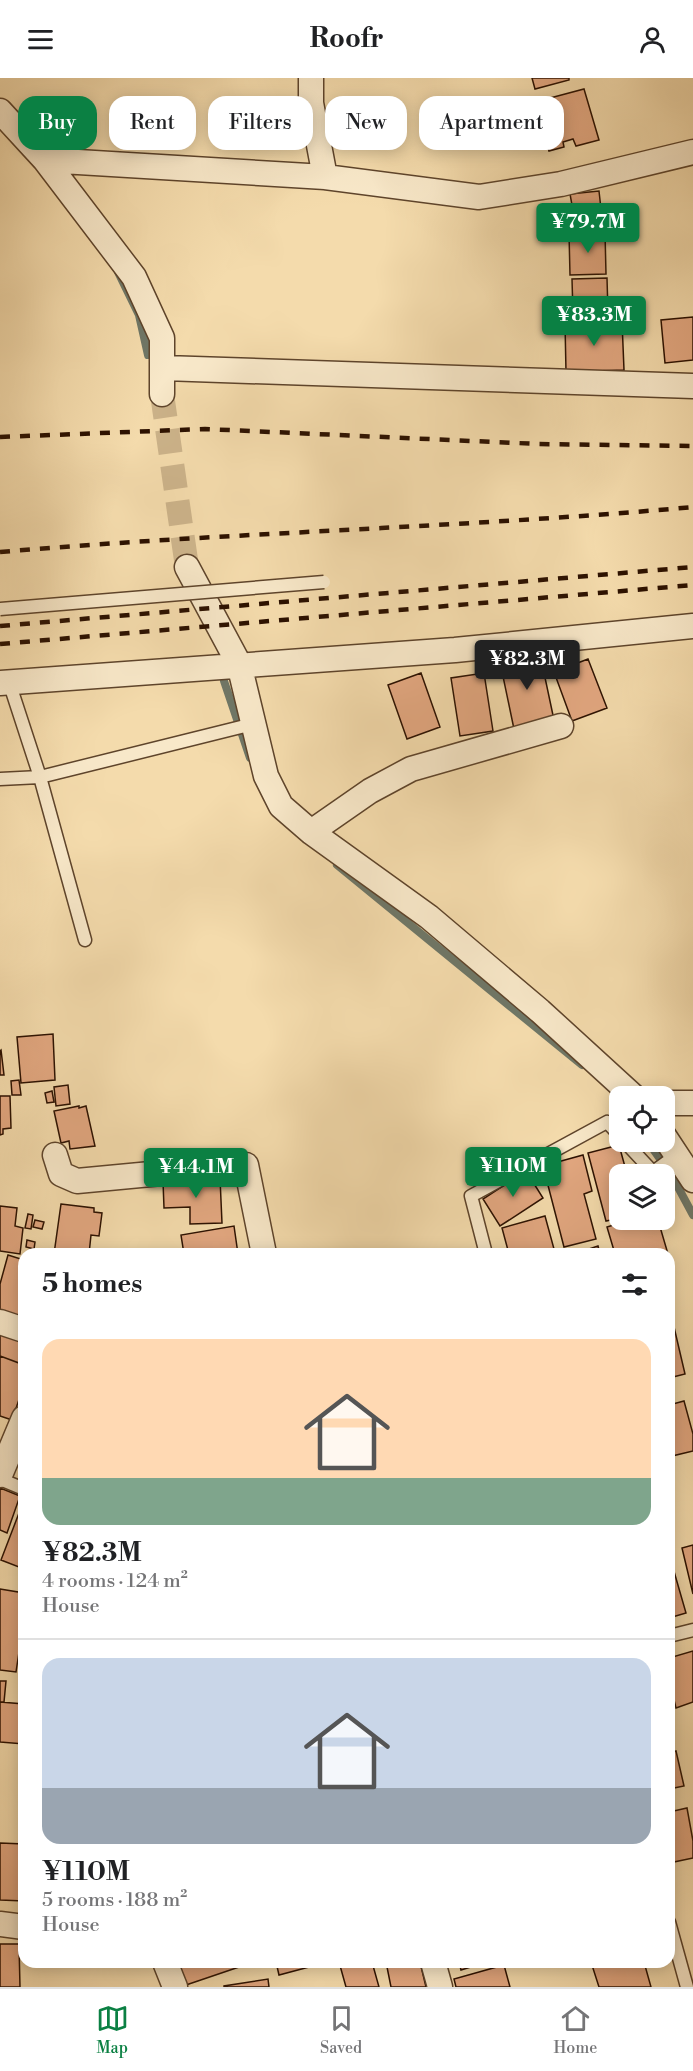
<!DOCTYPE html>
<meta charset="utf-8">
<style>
:root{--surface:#fff;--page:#f6f6f6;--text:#202124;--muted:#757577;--line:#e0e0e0;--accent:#0b8043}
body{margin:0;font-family:"Libre Bodoni",serif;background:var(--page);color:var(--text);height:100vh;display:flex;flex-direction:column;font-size:22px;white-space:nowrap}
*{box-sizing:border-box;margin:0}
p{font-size:20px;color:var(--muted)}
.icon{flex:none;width:33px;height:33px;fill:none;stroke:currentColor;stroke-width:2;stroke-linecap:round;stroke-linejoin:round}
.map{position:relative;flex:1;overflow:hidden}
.details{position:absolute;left:18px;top:1170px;width:657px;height:720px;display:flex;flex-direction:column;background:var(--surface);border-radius:18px;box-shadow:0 3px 15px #0003}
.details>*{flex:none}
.top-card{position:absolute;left:18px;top:18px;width:657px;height:54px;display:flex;gap:12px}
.controls{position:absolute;left:609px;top:1008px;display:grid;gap:12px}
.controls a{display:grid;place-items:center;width:66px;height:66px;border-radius:12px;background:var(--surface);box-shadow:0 3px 15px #0003;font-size:30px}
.price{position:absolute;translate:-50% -51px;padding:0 14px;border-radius:6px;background:var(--accent);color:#fff;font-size:20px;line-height:39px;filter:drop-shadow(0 2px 3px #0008)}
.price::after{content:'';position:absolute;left:50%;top:36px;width:18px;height:14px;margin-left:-9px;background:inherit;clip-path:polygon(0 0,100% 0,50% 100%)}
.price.current{background:#222;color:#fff}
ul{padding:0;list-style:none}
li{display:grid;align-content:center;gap:12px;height:318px;padding:0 24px}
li+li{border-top:2px solid var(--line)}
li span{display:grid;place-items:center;height:186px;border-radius:18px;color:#555}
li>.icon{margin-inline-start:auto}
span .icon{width:108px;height:108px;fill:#fffc;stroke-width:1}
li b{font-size:26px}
h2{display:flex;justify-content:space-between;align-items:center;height:72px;padding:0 24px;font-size:26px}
.pill{padding:0 21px;border-radius:18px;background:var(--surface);box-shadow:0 3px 15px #0003;font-size:21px;line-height:54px}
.pill.current{background:var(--accent);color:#fff}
header{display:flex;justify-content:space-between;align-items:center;height:78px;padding:0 24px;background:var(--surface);font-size:27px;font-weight:800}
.tab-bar{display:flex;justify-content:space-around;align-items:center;height:84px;border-top:2px solid var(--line);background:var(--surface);font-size:16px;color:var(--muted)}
.tab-bar a{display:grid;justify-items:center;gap:3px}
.tab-bar .current{color:var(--accent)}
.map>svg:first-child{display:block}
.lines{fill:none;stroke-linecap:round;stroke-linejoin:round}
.stream{stroke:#6f7767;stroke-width:8}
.building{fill:#e2a780;stroke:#2c1100;stroke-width:1.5}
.street-tunnel{stroke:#ccb38a;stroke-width:24;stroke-dasharray:24 12;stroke-linecap:butt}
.lane-casing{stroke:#5e442b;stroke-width:15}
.street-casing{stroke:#5e442b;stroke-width:27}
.lane{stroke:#f8e8c9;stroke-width:12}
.street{stroke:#f8e8c9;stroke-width:24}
.rail{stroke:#2c1100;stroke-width:4.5;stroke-dasharray:10 10;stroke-linecap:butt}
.lane-bridge-casing{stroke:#5e442b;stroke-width:15;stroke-linecap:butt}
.lane-bridge{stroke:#f8e8c9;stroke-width:12}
</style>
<header><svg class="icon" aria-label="menu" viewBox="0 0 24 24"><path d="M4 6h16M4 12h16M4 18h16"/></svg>Roofr<svg class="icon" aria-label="person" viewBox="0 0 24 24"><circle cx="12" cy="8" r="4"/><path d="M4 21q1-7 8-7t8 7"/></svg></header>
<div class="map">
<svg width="693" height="1909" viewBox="0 0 693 1909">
<rect width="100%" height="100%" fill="#f4dbac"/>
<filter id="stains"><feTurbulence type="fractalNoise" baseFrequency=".00333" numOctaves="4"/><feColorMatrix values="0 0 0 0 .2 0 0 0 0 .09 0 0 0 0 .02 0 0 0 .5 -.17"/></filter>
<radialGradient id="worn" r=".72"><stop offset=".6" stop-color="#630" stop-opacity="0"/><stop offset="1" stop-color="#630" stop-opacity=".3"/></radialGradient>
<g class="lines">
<path class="stream" d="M 118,194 L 139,237 L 148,277
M 224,603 L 250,680
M 337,787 L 582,987
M 648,1064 L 672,1098 L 693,1137"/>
</g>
<path class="building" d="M 532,0 L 569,0 L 569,2 L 535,11 Z
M 584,11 L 599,62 L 576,68 L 573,61 L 563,64 L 564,69 L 549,73 L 535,24 Z
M 599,113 L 603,149 L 562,154 L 559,128 L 572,127 L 570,116 Z
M 605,154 L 606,196 L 570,197 L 569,155 Z
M 607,200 L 608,235 L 573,236 L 572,201 Z
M 693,239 L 693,282 L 665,285 L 661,242 Z
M 622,243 L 624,292 L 566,294 L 565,245 Z
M 540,576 L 554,642 L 514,651 L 500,584 Z
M 588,581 L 607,630 L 572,643 L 554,594 Z
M 421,595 L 440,649 L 407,661 L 388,607 Z
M 484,595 L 493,653 L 460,658 L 451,600 Z
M 53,956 L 55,1002 L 21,1005 L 17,959 Z
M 1,972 L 4,997 L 0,997 L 0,973 Z
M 19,1002 L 21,1017 L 12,1017 L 11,1003 Z
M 68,1007 L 70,1026 L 56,1028 L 54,1009 Z
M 52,1013 L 54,1024 L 47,1025 L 45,1015 Z
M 0,1018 L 10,1018 L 11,1050 L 3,1051 L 3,1056 L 0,1057 Z
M 79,1028 L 79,1030 L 86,1028 L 95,1068 L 70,1071 L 69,1063 L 61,1065 L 54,1033 Z
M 619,1067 L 627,1096 L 620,1096 L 620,1140 L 606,1143 L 588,1075 Z
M 583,1077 L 592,1113 L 584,1116 L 596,1161 L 564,1169 L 543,1088 Z
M 526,1093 L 543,1120 L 500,1148 L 483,1121 Z
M 220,1100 L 222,1145 L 190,1146 L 190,1129 L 164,1130 L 163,1103 Z
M 61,1126 L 94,1130 L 94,1134 L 102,1135 L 99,1158 L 91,1157 L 89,1176 L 54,1176 Z
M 0,1128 L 17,1130 L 15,1148 L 23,1150 L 20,1176 L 0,1173 Z
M 28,1136 L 33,1137 L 31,1151 L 25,1150 Z
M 545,1138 L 554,1171 L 535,1176 L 509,1176 L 502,1150 Z
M 35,1142 L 44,1144 L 42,1151 L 33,1149 Z
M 630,1142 L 658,1142 L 668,1176 L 615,1176 L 607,1149 Z
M 234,1148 L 238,1176 L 184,1176 L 181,1157 Z
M 27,1162 L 35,1164 L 34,1171 L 26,1169 Z
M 598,1168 L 600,1176 L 574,1176 Z
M 8,1177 L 24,1182 L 24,1230 L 21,1239 L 0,1233 L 0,1206 Z
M 674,1249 L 685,1296 L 669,1300 L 669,1250 Z
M 0,1254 L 24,1261 L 24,1273 L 19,1285 L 0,1278 Z
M 0,1278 L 24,1287 L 24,1307 L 12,1342 L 0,1338 Z
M 684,1323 L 693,1356 L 693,1373 L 672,1378 L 669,1366 L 669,1327 Z
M 0,1410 L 20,1418 L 7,1455 L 0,1452 Z
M 24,1422 L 24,1491 L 1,1482 Z
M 693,1467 L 693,1516 L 682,1470 Z
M 669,1476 L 686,1535 L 669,1540 Z
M 0,1511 L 24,1515 L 24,1541 L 16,1594 L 0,1592 Z
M 693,1573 L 693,1624 L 676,1630 L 669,1602 L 669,1580 Z
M 0,1603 L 6,1603 L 4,1624 L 0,1624 Z
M 0,1624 L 24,1626 L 24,1666 L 0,1664 Z
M 676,1673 L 684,1708 L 669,1711 L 669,1675 Z
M 687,1730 L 693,1763 L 693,1780 L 669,1785 L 669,1734 Z
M 0,1765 L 24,1766 L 24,1823 L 0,1822 Z
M 0,1866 L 19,1866 L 20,1909 L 0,1909 Z
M 178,1884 L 244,1884 L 245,1887 L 186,1907 Z
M 276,1884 L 312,1884 L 313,1888 L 279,1897 Z
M 339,1884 L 372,1884 L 379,1909 L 346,1909 Z
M 386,1884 L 420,1884 L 426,1909 L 391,1909 Z
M 459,1884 L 487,1884 L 461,1892 Z
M 591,1884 L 644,1884 L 651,1909 L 599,1909 Z
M 504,1887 L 510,1909 L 456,1909 L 454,1901 Z
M 268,1901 L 269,1909 L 224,1909 L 224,1908 Z"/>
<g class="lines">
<path class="street-tunnel" d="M 162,316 L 187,489"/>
<g class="lane-casing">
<path id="lane" d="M 9,604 L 40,699 L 85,862
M 0,701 L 40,699 L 253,646
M 625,1064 L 653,1094 L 678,1076
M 486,1176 L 471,1118 L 607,1044 L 620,1058
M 0,1401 L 24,1411
M 669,1558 L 693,1552
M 669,1844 L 687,1909"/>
</g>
<g class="street-casing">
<path id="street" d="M 311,0 L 311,25 L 325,99
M 0,33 L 45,82 L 134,199 L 162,260 L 162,316
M 45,82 L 325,99 L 479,119 L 561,106 L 693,74
M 164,290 L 693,308
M 187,489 L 239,586 L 266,698 L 281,728 L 311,754 L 429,839 L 540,933 L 633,1018
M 0,605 L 455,572 L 693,548
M 311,754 L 370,713 L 411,691 L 561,648
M 664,1025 L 693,1025
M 664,1058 L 693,1102
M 55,1077 L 61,1096 L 77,1103 L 246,1087 L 264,1176
M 0,1244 L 24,1252
M 0,1397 L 24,1340
M 0,1846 L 24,1849
M 165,1884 L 175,1909
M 433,1884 L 440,1909"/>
</g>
<use href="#lane" class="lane"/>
<use href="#street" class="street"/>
<path class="rail" d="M 0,359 L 205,351 L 539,366 L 693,368
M 0,474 C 231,454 462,450 693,429
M 0,548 L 693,489
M 0,566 L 693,507"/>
<g class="lane-bridge-casing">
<path id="lane-bridge" d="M 0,531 L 324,504"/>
</g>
<use href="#lane-bridge" class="lane-bridge"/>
</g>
<rect width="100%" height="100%" filter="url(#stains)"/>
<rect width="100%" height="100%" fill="url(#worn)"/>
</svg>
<div class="controls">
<a><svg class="icon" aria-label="locate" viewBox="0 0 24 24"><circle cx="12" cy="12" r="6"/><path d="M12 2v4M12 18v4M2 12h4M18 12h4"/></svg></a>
<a><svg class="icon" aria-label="layers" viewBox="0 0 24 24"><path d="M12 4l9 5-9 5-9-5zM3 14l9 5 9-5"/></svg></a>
</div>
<b class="price" style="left:588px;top:176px">¥79.7M</b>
<b class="price" style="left:594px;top:269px">¥83.3M</b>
<b class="price current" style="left:527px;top:613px">¥82.3M</b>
<b class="price" style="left:513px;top:1120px">¥110M</b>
<b class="price" style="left:196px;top:1121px">¥44.1M</b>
<div class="top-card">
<a class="pill current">Buy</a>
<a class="pill">Rent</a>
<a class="pill">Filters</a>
<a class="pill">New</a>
<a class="pill">Apartment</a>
</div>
<section class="details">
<h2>5 homes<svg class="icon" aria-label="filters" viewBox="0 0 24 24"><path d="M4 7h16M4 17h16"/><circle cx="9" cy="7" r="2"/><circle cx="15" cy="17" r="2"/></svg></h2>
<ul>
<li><span style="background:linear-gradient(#ffd9b3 75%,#7fa58c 0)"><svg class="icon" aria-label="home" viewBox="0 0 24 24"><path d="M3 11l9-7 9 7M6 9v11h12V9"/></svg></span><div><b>¥82.3M</b><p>4 rooms · 124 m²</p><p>House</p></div></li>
<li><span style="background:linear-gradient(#c9d6e8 70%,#9aa5b1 0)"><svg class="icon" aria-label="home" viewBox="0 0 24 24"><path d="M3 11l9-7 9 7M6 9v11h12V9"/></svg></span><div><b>¥110M</b><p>5 rooms · 188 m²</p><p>House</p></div></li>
</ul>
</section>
</div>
<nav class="tab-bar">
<a class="current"><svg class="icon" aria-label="map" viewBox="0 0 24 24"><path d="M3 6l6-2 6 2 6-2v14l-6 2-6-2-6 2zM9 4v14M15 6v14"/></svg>Map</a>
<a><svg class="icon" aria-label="saved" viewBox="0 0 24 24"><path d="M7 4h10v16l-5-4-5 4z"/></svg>Saved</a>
<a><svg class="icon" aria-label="home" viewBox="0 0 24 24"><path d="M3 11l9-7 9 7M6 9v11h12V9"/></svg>Home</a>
</nav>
